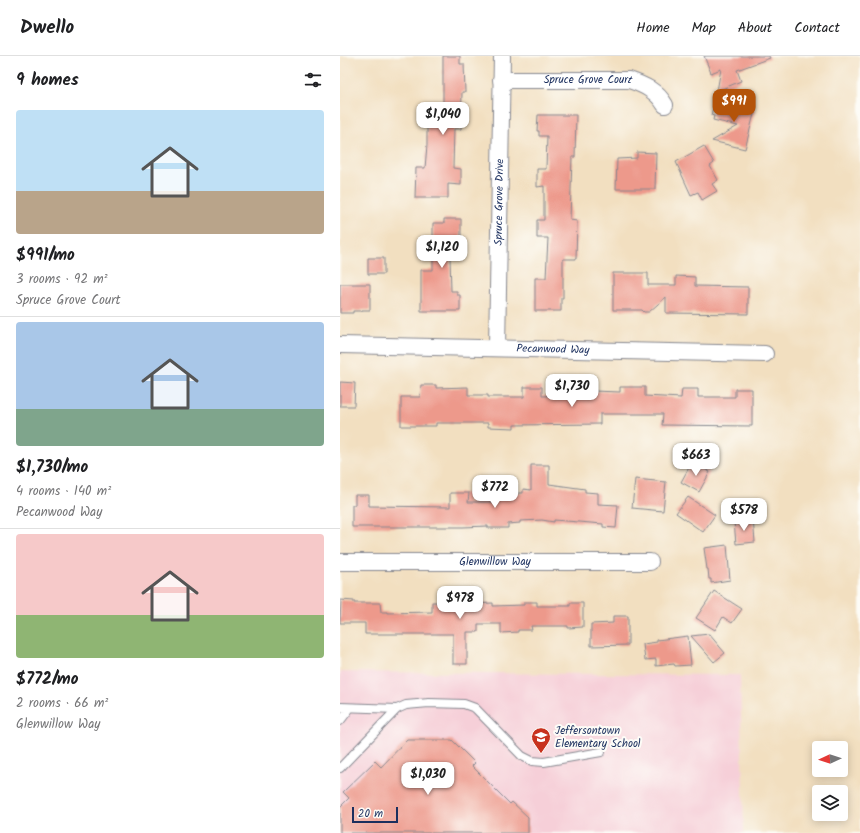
<!DOCTYPE html>
<meta charset="utf-8">
<style>
:root{--surface:#fff;--page:#f2f2f2;--text:#202124;--muted:#757577;--line:#e0e0e0;--accent:#b45309}
body{margin:0;font-family:Kalam,sans-serif;background:var(--page);color:var(--text);height:100vh;display:flex;flex-direction:column;font-size:15px;white-space:nowrap}
*{box-sizing:border-box;margin:0}
p{font-size:13px;color:var(--muted)}
.icon{flex:none;width:22px;height:22px;fill:none;stroke:currentColor;stroke-width:2;stroke-linecap:round;stroke-linejoin:round}
.map{position:relative;flex:1;overflow:hidden}
.details{display:flex;flex-direction:column;background:var(--surface);width:340px}
.details>*{flex:none}
.needle{width:26px;rotate:267deg}
.fabs{position:absolute;left:472px;top:685px;display:grid;gap:8px}
.fabs a{display:grid;place-items:center;width:36px;height:36px;border-radius:4px;background:var(--surface);box-shadow:0 2px 10px #0003;font-size:20px}
.scale{position:absolute;left:12px;bottom:10px;width:46px;box-sizing:border-box;padding-left:4px;border:2px solid #1b2f5e;border-top:0;font-size:11px;line-height:14px;white-space:nowrap;color:#1b2f5e;-webkit-text-stroke:3px #fdfcf7;paint-order:stroke}
.price{position:absolute;translate:-50% -34px;padding:0 9px;border-radius:8px;background:#fff;color:#222;font-size:13px;line-height:26px;filter:drop-shadow(0 1px 2px #0008)}
.price::after{content:'';position:absolute;left:50%;top:24px;width:12px;height:9px;margin-left:-6px;background:inherit;clip-path:polygon(0 0,100% 0,50% 100%)}
.price.on{background:var(--accent);color:#fff}
ul{padding:0;list-style:none}
li{display:grid;align-content:center;gap:8px;height:212px;padding:0 16px}
li+li{border-top:1px solid var(--line)}
li span{display:grid;place-items:center;height:124px;border-radius:4px;color:#555}
li>.icon{margin-inline-start:auto}
span .icon{width:72px;height:72px;fill:#fffc;stroke-width:1}
li b{font-size:17px}
h2{display:flex;justify-content:space-between;align-items:center;height:48px;padding:0 16px;font-size:17px}
header{display:flex;align-items:center;gap:24px;box-sizing:border-box;height:56px;padding:0 20px;background:var(--surface);border-bottom:1px solid var(--line)}
header strong{font-size:19px}
nav{display:flex;gap:22px;margin-inline-start:auto;font-size:14px}
main{display:flex;flex:1;min-height:0}
.map>svg:first-child{display:block}
.built{fill:#f6cfd8}
.building{fill:#ed998b}
.lines{fill:none;stroke-linecap:round;stroke-linejoin:round}
.lane-casing{stroke:#86878f;stroke-width:10}
.street-casing{stroke:#86878f;stroke-width:18}
.lane{stroke:#fff;stroke-width:8}
.street{stroke:#fff;stroke-width:16}
.labels{text-anchor:middle;dominant-baseline:central;stroke-width:4;stroke-linejoin:round;paint-order:stroke}
.street-label{font-size:11px;fill:#1b2f5e;stroke:#fdfcf7}
.poi-label{font-size:11px;fill:#1b2f5e;stroke:#fdfcf7;text-anchor:start}
</style>
<header>
<strong>Dwello</strong>
<nav><a>Home</a><a>Map</a><a>About</a><a>Contact</a></nav>
</header>
<main>
<section class="details">
<h2>9 homes<svg class="icon" aria-label="filters" viewBox="0 0 24 24"><path d="M4 7h16M4 17h16"/><circle cx="9" cy="7" r="2"/><circle cx="15" cy="17" r="2"/></svg></h2>
<ul>
<li><span style="background:linear-gradient(#bfe0f5 65%,#b9a48a 0)"><svg class="icon" aria-label="home" viewBox="0 0 24 24"><path d="M3 11l9-7 9 7M6 9v11h12V9"/></svg></span><div><b>$991/mo</b><p>3 rooms · 92 m²</p><p>Spruce Grove Court</p></div></li>
<li><span style="background:linear-gradient(#a9c7e8 70%,#7fa58c 0)"><svg class="icon" aria-label="home" viewBox="0 0 24 24"><path d="M3 11l9-7 9 7M6 9v11h12V9"/></svg></span><div><b>$1,730/mo</b><p>4 rooms · 140 m²</p><p>Pecanwood Way</p></div></li>
<li><span style="background:linear-gradient(#f6c9c9 65%,#8fb573 0)"><svg class="icon" aria-label="home" viewBox="0 0 24 24"><path d="M3 11l9-7 9 7M6 9v11h12V9"/></svg></span><div><b>$772/mo</b><p>2 rooms · 66 m²</p><p>Glenwillow Way</p></div></li>
</ul>
</section>
<div class="map">
<svg width="520" height="777" viewBox="0 0 520 777">
<rect width="100%" height="100%" fill="#fdfcf7"/>
<filter id="ink" filterUnits="userSpaceOnUse"><feTurbulence type="fractalNoise" baseFrequency=".025" numOctaves="2"/><feDisplacementMap in="SourceGraphic" scale="8" xChannelSelector="R" yChannelSelector="G"/><feConvolveMatrix kernelMatrix="1 2 1 2 8 2 1 2 1" color-interpolation-filters="sRGB"/></filter>
<filter id="wash" filterUnits="userSpaceOnUse"><feTurbulence type="fractalNoise" baseFrequency=".012" numOctaves="4" result="noise"/><feDisplacementMap in="SourceGraphic" scale="16" xChannelSelector="R" yChannelSelector="G"/><feGaussianBlur stdDeviation="0.9" result="paint"/><feColorMatrix in="noise" values="0 0 0 0 0 0 0 0 0 0 0 0 0 0 0 0 0 1.4 0 .05"/><feComposite in="paint" operator="in"/></filter>
<g filter="url(#wash)">
<rect width="100%" height="100%" fill="#f2dfc0"/>
<path class="built" d="M 0,616 L 400,619 L 404,777 L 0,777 Z"/>
<g id="blocks">
<path class="building" d="M 103,0 L 120,0 L 120,8 L 124,8 L 125,36 L 122,36 L 121,73 L 114,73 L 113,112 L 121,113 L 121,129 L 108,128 L 108,142 L 75,142 L 76,112 L 85,112 L 87,89 L 87,55 L 103,55 Z
M 364,0 L 429,0 L 430,2 L 397,14 L 401,25 L 377,35 L 381,13 L 371,17 Z
M 375,45 L 415,54 L 405,93 L 372,85 L 398,70 L 373,64 L 374,60 L 371,59 Z
M 198,59 L 236,59 L 235,101 L 232,101 L 230,164 L 237,165 L 236,203 L 223,203 L 223,242 L 221,242 L 221,255 L 195,255 L 195,222 L 206,222 L 208,182 L 197,182 L 197,164 L 204,164 L 204,130 L 197,131 L 197,113 L 206,113 L 207,80 L 199,80 L 199,75 L 197,75 Z
M 364,90 L 374,107 L 370,110 L 378,124 L 372,128 L 377,135 L 362,144 L 358,136 L 351,139 L 336,106 Z
M 297,96 L 316,97 L 315,133 L 276,133 L 277,103 L 297,102 Z
M 104,163 L 121,163 L 121,201 L 110,201 L 111,235 L 117,235 L 117,239 L 120,239 L 120,255 L 81,255 L 81,214 L 93,214 L 93,167 L 104,167 Z
M 28,202 L 44,202 L 44,218 L 28,218 Z
M 273,217 L 308,217 L 308,229 L 336,229 L 336,220 L 355,221 L 355,230 L 408,231 L 408,258 L 326,257 L 326,241 L 309,256 L 304,256 L 302,254 L 273,254 Z
M 0,228 L 30,228 L 30,254 L 22,254 L 22,255 L 13,255 L 13,257 L 0,257 Z
M 0,326 L 15,327 L 14,350 L 0,350 Z
M 81,329 L 96,329 L 96,332 L 128,331 L 128,339 L 148,339 L 148,341 L 184,341 L 184,331 L 202,331 L 202,340 L 236,339 L 236,332 L 253,332 L 253,335 L 280,336 L 280,331 L 305,331 L 305,340 L 341,342 L 342,333 L 358,333 L 358,341 L 395,341 L 395,333 L 412,333 L 412,370 L 322,369 L 323,358 L 260,358 L 260,368 L 174,369 L 174,372 L 148,371 L 148,367 L 96,367 L 96,370 L 61,370 L 61,341 L 80,341 Z
M 352,406 L 370,416 L 359,436 L 341,426 Z
M 191,409 L 209,409 L 209,428 L 245,433 L 245,436 L 258,437 L 258,448 L 278,449 L 276,472 L 263,471 L 263,468 L 214,464 L 214,466 L 202,464 L 180,465 L 180,467 L 168,468 L 168,472 L 148,472 L 148,470 L 123,471 L 12,471 L 12,449 L 15,449 L 15,439 L 29,439 L 29,450 L 110,451 L 110,437 L 129,437 L 128,446 L 152,446 L 152,437 L 183,437 L 183,433 L 191,434 Z
M 295,423 L 326,426 L 323,455 L 292,452 Z
M 348,441 L 375,459 L 363,476 L 336,457 Z
M 413,463 L 415,486 L 396,488 L 394,465 Z
M 387,489 L 390,524 L 371,527 L 371,523 L 369,523 L 368,513 L 367,513 L 364,492 Z
M 374,535 L 402,553 L 392,567 L 383,561 L 375,574 L 356,562 Z
M 1,544 L 14,545 L 14,547 L 40,547 L 41,556 L 47,556 L 47,557 L 92,556 L 92,546 L 109,546 L 109,549 L 153,547 L 153,550 L 184,549 L 184,546 L 197,546 L 197,550 L 230,550 L 230,547 L 243,547 L 243,571 L 228,572 L 228,570 L 191,570 L 192,574 L 178,574 L 178,576 L 161,577 L 161,568 L 138,568 L 138,576 L 127,576 L 127,608 L 113,608 L 113,578 L 25,578 L 25,567 L 0,567 Z
M 273,560 L 288,560 L 288,589 L 251,590 L 251,568 L 273,567 Z
M 369,578 L 385,597 L 374,606 L 351,580 Z
M 348,580 L 351,609 L 335,610 L 334,608 L 316,610 L 316,603 L 305,604 L 303,588 L 317,586 L 317,584 Z
M 67,684 L 112,684 L 135,707 L 132,710 L 170,748 L 172,746 L 188,761 L 188,777 L 0,777 L 0,751 L 9,742 L 3,736 L 35,705 L 41,711 Z"/>
</g>
</g>
<g filter="url(#ink)">
<use href="#blocks" fill-opacity="0" stroke="#86878f" stroke-width="1"/>
<g class="lines">
<g class="lane-casing">
<path id="lane" d="M 0,651 L 57,653
M 0,665 L 10,652
M 0,712 L 57,653 L 66,649 L 89,647 L 124,648 L 135,652 L 182,700 L 192,705 L 204,706 L 261,696"/>
</g>
<g class="street-casing">
<g id="street">
<path id="s1" d="M 161,24 L 289,24 C 304,29 317,35 325,49"/>
<path id="s2" d="M 0,289 L 425,298"/>
<path id="s3" d="M 157,292 L 162,0"/>
<path id="s4" d="M 0,506 L 310,506"/>
</g>
</g>
<use href="#lane" class="lane"/>
<use href="#street" class="street"/>
</g>
</g>
<defs>
<g id="school-pin" transform="scale(1)"><path d="M0 17L-7.5 6A9.5 9.5 0 1 1 7.5 6Z" fill="#c8321e" stroke="#fdfcf7"/><path d="M0-5L7-2L0 1L-7-2ZM-4 1L0 2.5L4 1V4Q0 6-4 4Z" fill="#fff"/></g>
</defs>
<g fill-rule="evenodd">
<use href="#school-pin" x="201" y="681"/>
</g>
<g class="labels">
<g class="street-label">
<text stroke="none"><textPath href="#s1" startOffset="87">Spruce Grove Court</textPath></text>
<text stroke="none"><textPath href="#s3" startOffset="146">Spruce Grove Drive</textPath></text>
<text stroke="none"><textPath href="#s2" startOffset="213">Pecanwood Way</textPath></text>
<text stroke="none"><textPath href="#s4" startOffset="155">Glenwillow Way</textPath></text>
</g>
<g class="poi-label">
<text x="215" y="675">Jeffersontown<tspan x="215" dy="13">Elementary School</tspan></text>
</g>
</g>
</svg>
<div class="fabs">
<a><svg class="needle" viewBox="-14 -14 28 28"><path d="M0-13l5 13h-10z" fill="#e53935"/><path d="M0 13l5-13h-10z" fill="#757577"/></svg></a>
<a><svg class="icon" aria-label="layers" viewBox="0 0 24 24"><path d="M12 4l9 5-9 5-9-5zM3 14l9 5 9-5"/></svg></a>
</div>
<div class="scale">20 m</div>
<b class="price on" style="left:394px;top:67px">$991</b>
<b class="price" style="left:103px;top:80px">$1,040</b>
<b class="price" style="left:102px;top:213px">$1,120</b>
<b class="price" style="left:232px;top:352px">$1,730</b>
<b class="price" style="left:356px;top:421px">$663</b>
<b class="price" style="left:155px;top:453px">$772</b>
<b class="price" style="left:404px;top:476px">$578</b>
<b class="price" style="left:120px;top:564px">$978</b>
<b class="price" style="left:88px;top:740px">$1,030</b>
</div>
</main>
